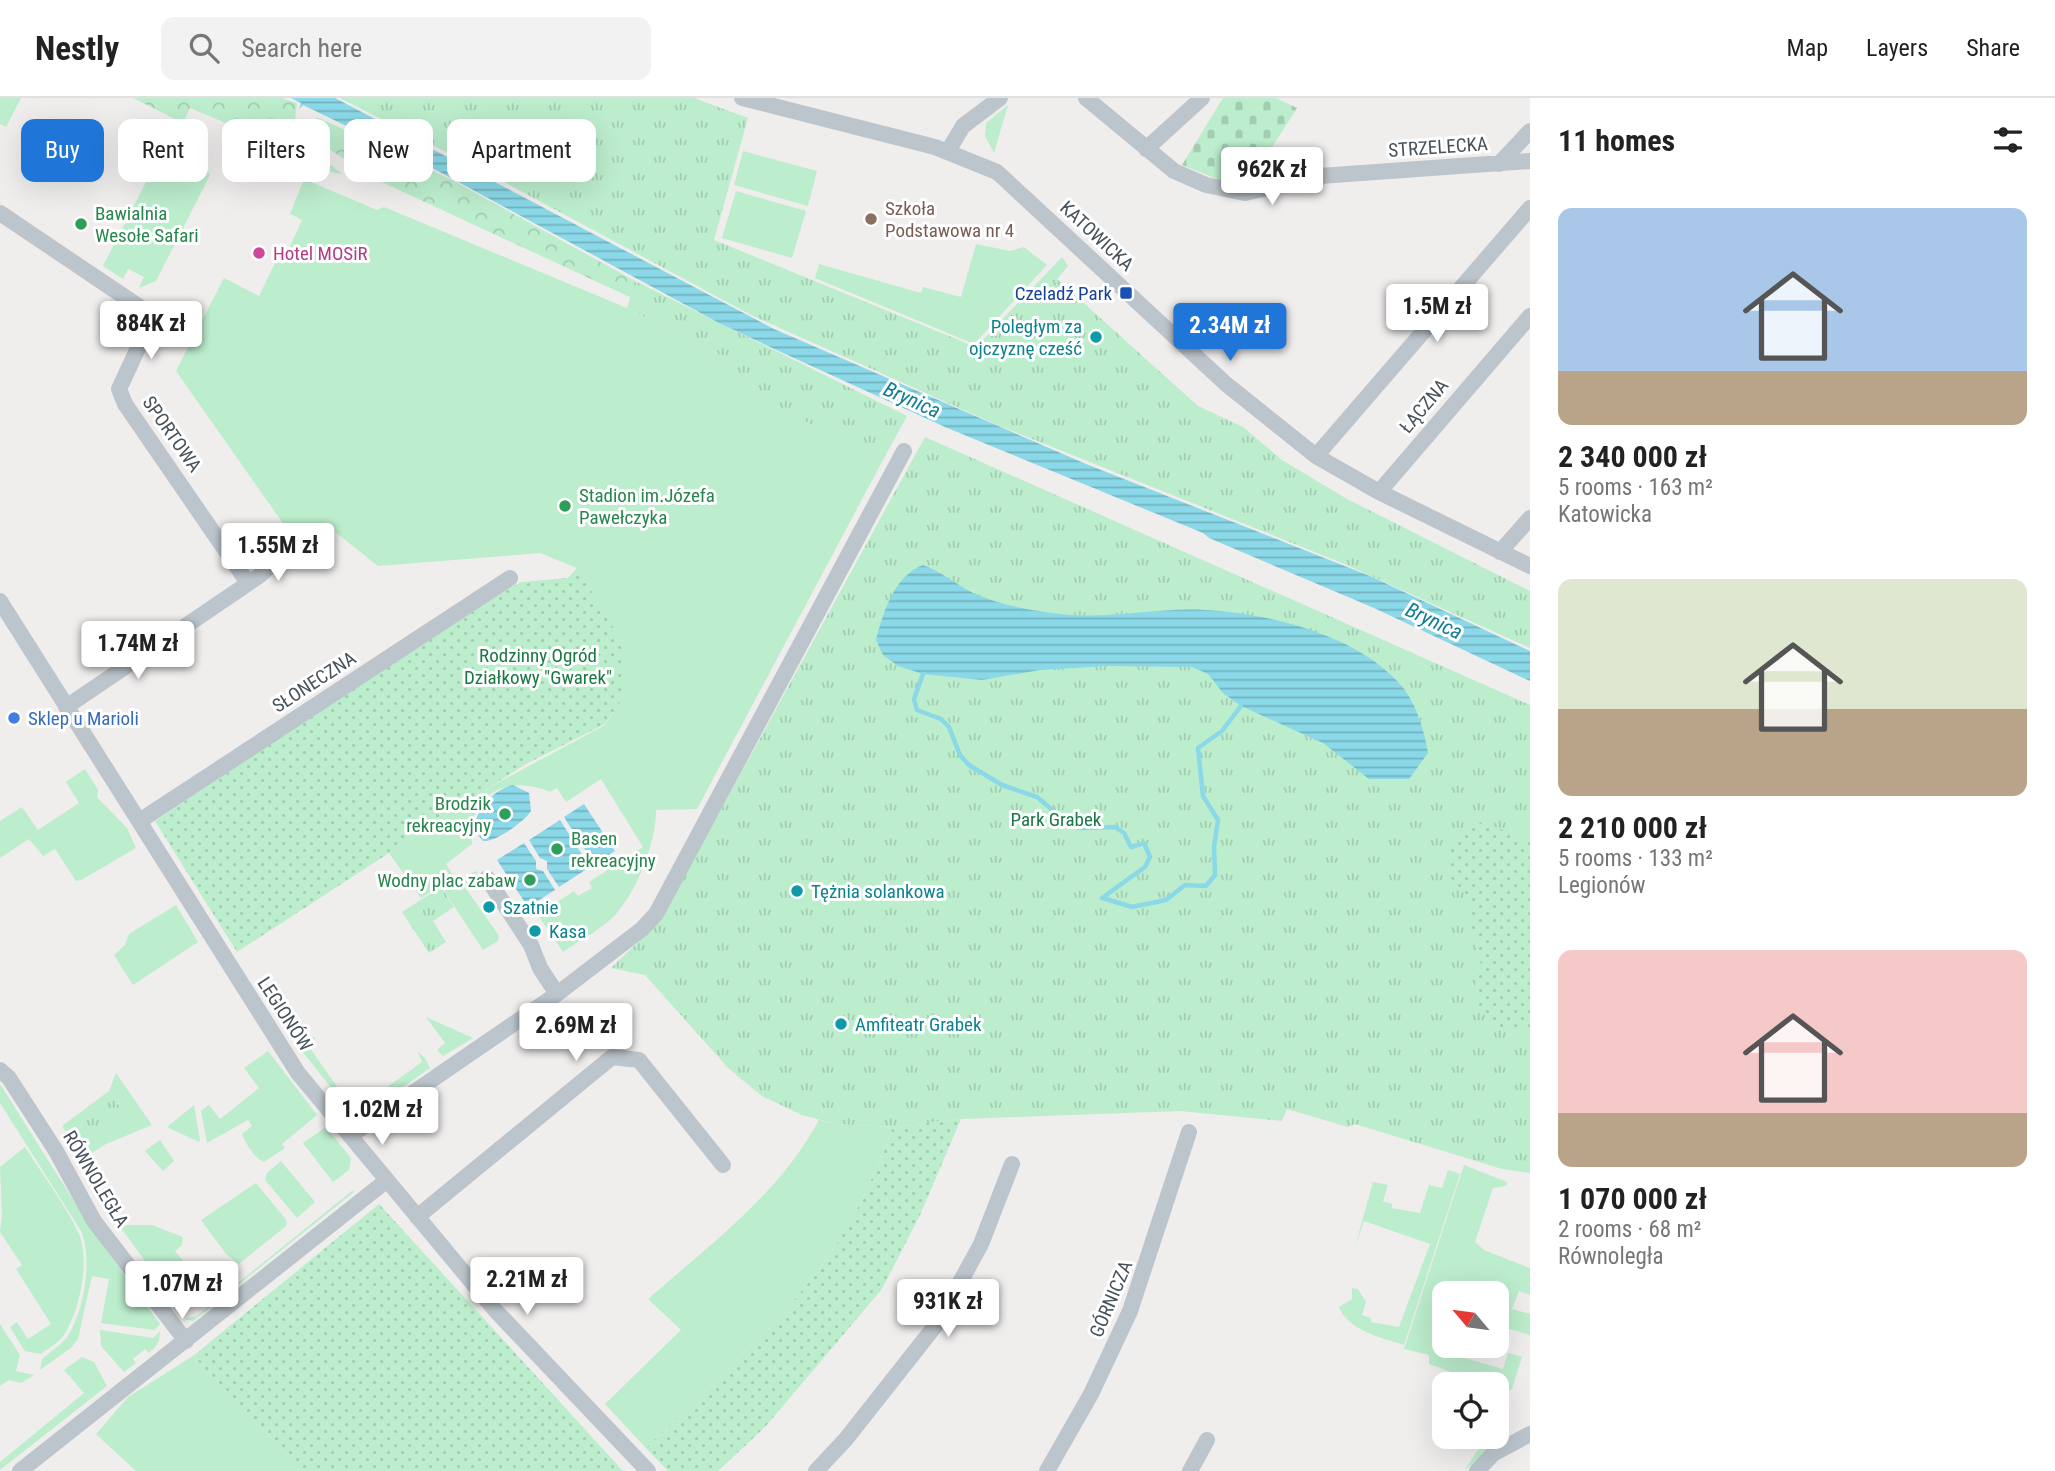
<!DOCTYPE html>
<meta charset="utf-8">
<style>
:root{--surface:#fff;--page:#f2f2f2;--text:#222;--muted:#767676;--line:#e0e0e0;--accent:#1f76d8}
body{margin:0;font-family:"Roboto Condensed",sans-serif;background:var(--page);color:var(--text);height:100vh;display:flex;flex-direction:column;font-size:26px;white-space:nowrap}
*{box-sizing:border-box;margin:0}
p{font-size:23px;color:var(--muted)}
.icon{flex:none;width:38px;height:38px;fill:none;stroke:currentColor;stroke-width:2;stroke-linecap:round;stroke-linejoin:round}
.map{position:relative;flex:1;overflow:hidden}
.panel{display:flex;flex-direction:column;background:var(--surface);width:525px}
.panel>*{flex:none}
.guide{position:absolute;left:21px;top:21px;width:665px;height:63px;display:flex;gap:14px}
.needle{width:46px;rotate:299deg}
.fabs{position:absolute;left:1432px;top:1183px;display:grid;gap:14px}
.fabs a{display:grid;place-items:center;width:77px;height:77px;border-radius:14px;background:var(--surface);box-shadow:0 7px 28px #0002;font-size:35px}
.price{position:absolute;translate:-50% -60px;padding:0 16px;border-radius:7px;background:#fff;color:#222;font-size:23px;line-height:46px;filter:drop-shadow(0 2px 4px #0008)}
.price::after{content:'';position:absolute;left:50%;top:42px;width:21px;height:16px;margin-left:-10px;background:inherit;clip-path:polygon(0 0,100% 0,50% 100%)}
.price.active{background:var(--accent);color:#fff}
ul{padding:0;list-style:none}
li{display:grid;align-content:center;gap:14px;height:371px;padding:0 28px}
li span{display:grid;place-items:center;height:217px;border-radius:14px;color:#555}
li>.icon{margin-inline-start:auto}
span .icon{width:126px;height:126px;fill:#fffc;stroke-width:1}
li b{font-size:30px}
h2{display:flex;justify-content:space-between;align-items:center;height:84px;padding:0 28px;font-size:30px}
.chip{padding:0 24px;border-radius:14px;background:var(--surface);box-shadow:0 7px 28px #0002;font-size:24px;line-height:63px}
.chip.active{background:var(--accent);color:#fff}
header{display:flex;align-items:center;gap:42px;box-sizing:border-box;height:98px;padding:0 35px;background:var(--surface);border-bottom:2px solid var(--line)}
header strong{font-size:33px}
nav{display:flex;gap:38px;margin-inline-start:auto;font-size:24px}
.search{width:490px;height:63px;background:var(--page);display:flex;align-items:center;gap:18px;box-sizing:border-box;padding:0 24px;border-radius:14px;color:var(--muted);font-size:26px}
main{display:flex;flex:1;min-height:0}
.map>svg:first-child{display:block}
.grass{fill:#bcedcd}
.forest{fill:url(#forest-crowns)}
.cemetery{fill:url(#cemetery-stones)}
.park{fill:url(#park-tufts)}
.garden{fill:url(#garden-dots)}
.water{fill:url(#water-rules)}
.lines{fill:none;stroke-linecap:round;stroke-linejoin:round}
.stream{stroke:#8ad8e8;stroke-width:4.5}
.minor{stroke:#bcc5cc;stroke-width:16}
.education-dot{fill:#8d6e63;stroke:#fff;stroke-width:2.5}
.leisure-dot{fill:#2e9e5b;stroke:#fff;stroke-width:2.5}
.hotel-dot{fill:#d1479c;stroke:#fff;stroke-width:2.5}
.transit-dot{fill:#1a4fb4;stroke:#fff;stroke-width:2.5}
.culture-dot{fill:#0f9aa8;stroke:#fff;stroke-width:2.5}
.shop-dot{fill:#3f7fe0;stroke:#fff;stroke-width:2.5}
.labels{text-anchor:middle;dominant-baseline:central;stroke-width:6;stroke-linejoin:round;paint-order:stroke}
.street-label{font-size:19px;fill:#46515a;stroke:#fff}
.education-label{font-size:19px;fill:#785e54;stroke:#fff;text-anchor:start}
.leisure-label{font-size:19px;fill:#27864d;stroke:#fff;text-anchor:start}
.hotel-label{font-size:19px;fill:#b23c85;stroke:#fff;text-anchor:start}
.transit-label{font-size:19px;fill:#164399;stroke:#fff;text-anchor:end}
.culture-label{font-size:19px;fill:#0d838f;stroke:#fff;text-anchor:start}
.park-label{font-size:19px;fill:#1a7845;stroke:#fff}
.shop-label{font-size:19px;fill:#366cbe;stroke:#fff;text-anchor:start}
.water-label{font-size:21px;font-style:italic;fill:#117d94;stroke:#fff}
</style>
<header>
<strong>Nestly</strong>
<div class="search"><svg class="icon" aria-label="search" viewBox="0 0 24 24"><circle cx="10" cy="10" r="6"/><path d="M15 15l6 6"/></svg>Search here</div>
<nav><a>Map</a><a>Layers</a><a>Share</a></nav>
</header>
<main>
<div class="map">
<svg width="1530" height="1373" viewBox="0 0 1530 1373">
<defs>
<pattern id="forest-crowns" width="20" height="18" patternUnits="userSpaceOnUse" patternTransform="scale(1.75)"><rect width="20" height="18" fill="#bcedcd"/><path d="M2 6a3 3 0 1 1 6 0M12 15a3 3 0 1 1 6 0" fill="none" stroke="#a3cdb2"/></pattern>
<pattern id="cemetery-stones" width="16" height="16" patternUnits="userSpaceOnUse" patternTransform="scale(1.75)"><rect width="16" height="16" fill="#bcedcd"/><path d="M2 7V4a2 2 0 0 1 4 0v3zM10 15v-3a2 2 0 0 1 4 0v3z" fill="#a3cdb2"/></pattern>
<pattern id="park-tufts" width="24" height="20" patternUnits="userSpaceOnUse" patternTransform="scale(1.75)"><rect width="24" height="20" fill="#bcedcd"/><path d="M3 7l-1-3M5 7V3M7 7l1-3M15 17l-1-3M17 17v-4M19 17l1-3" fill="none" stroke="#a3cdb2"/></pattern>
<pattern id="garden-dots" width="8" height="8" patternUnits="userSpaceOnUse" patternTransform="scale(1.75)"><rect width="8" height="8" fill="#bcedcd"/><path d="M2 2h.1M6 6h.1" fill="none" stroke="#a3cdb2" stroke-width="1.8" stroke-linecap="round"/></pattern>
<pattern id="water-rules" width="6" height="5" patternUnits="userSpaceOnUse" patternTransform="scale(1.75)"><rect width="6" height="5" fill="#8ad8e8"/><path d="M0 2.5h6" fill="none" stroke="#73b2bf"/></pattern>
</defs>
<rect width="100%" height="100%" fill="#f0eded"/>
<path class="grass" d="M 0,0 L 21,0 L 6,29 L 0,26 Z
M 1008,7 L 994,55 L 985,38 L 986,25 Z
M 302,36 L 322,61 L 343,76 L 289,67 Z
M 166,45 L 203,63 L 210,77 L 156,183 L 139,190 L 144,179 L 128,171 L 123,181 L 103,168 Z
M 743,53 L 817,73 L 808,108 L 734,87 Z
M 304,81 L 377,112 L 384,109 L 627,210 L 736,265 L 727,284 L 883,362 L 697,711 L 656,712 C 656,744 638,790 617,815 C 604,830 580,842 563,854 L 538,817 L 574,793 L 578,798 L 592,790 L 589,784 L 643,749 L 601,681 L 566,704 L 557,690 L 550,694 C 508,675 466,697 472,746 L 446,766 L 457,783 L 476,773 L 481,781 L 467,792 L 499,838 L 498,843 L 483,852 L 441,788 L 421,800 L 389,755 L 492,688 L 605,627 L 623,600 L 577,470 L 540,455 L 378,468 L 330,430 L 301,451 L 176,273 L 224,180 L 259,198 L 276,163 L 282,166 L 302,122 L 290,116 Z
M 736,93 L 806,113 L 792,160 L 722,140 Z
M 976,146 L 1010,153 L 1024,149 L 1047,167 L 974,246 L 815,180 L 819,166 L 921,195 L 923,189 L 961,199 Z
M 85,671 L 98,692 L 97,699 L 127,730 L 136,750 L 81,782 L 76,783 L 55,751 L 43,758 L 29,741 L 0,760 L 0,723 L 22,709 L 38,732 L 79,705 L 66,684 Z
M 176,807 L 198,844 L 133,887 L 114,857 L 125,847 L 129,836 Z
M 426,919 L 473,940 L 443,958 L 437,952 L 445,945 Z
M 311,938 L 316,940 L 307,946 L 345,1000 L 341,1002 L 298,948 Z
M 268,953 L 317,1017 L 282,1046 L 285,1050 L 264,1064 C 254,1060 245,1044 242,1036 L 252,1028 L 248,1022 L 207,1045 L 201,1013 L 209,1007 L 220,1021 L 259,990 L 244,970 Z
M 418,954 L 425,960 L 430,970 L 357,1021 L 344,1006 L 356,998 L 365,1005 L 422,964 Z
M 116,975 L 152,1027 L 106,1046 L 85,1059 L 78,1050 L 123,1014 L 109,993 Z
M 0,986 L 94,1135 L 160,1226 L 154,1232 L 101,1225 L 109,1181 L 92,1178 L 78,1241 L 72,1249 L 40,1272 L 42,1261 C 50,1254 60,1248 67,1239 C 84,1215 93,1160 81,1133 L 0,1005 Z
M 194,1007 L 200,1042 L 199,1044 L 167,1029 Z
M 819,1022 L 836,1026 L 893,1029 C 874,1080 852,1127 820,1170 C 774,1232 701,1295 646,1350 L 605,1306 L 681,1232 L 648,1201 C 711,1146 779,1096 819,1022 Z
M 326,1029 L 351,1060 L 349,1072 L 333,1084 L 303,1045 Z
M 160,1042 L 174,1063 L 163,1073 L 145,1053 Z
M 25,1049 C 43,1077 65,1106 79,1136 C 90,1161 80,1212 65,1235 C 60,1244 49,1250 41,1256 L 25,1253 L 10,1229 L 17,1224 L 28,1241 L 51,1226 L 16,1171 L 22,1167 L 0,1134 L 2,1117 L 0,1069 Z
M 281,1063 L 315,1104 L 297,1120 L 265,1082 L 267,1075 Z
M 1464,1067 L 1507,1084 L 1506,1088 L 1493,1090 L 1475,1144 L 1484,1152 L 1530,1170 L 1530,1197 L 1519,1193 L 1512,1211 L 1530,1216 L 1530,1237 L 1496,1227 L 1496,1195 L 1444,1195 L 1444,1248 L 1454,1248 L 1451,1256 L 1503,1271 L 1508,1255 L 1522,1259 L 1512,1291 L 1496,1301 L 1496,1286 C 1471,1286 1452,1273 1429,1266 L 1429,1257 L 1404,1251 Z
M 1448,1072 L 1460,1076 L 1404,1247 C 1383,1240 1348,1233 1339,1209 L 1352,1201 L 1352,1190 L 1358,1191 L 1366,1204 L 1362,1217 L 1371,1220 L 1371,1224 L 1399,1229 L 1430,1146 L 1364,1123 L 1355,1149 L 1373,1084 L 1388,1087 L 1383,1103 L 1392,1106 L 1392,1110 L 1420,1115 L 1429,1087 L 1442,1090 Z
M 256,1085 L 287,1123 L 286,1128 L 239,1166 L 226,1156 L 201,1122 Z
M 353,1092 L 354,1094 L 193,1223 L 183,1221 L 197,1218 Z
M 119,1127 L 152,1127 L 183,1139 L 182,1147 L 175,1153 L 208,1192 L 186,1210 L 180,1206 L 177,1207 Z
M 0,1226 L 20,1257 L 16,1273 L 34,1277 L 21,1285 L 9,1282 L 0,1288 Z
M 100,1232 L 153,1240 L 160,1233 C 160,1244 157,1248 149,1255 L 145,1251 L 133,1261 L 136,1265 L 124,1274 L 101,1248 Z
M 193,1258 L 302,1373 L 136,1373 L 96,1336 L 128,1299 Z
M 82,1259 L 94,1264 L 107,1288 L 0,1372 L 0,1364 L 84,1295 L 64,1272 Z
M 1499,1327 L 1502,1334 L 1500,1341 L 1464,1373 L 1486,1339 L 1496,1339 Z"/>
<path class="forest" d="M 133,0 L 282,0 L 297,5 L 295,22 L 281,38 L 274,32 L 267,42 L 190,10 L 183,25 Z
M 317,19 L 452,82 L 635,183 L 632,200 L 373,80 L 329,51 L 311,30 Z"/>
<path class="cemetery" d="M 1223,0 L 1276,0 L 1297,10 L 1248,87 L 1227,85 L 1182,67 Z"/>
<path class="park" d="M 340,0 L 694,0 L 748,20 L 714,142 L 976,249 L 1062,159 L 1068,168 L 1057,181 L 1198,308 L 1243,329 L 1282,362 L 1347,401 L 1530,493 L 1530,550 L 1342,465 L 995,326 L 751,217 L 491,77 Z
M 635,183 L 907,318 L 883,362 L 726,284 L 736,265 L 627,210 Z
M 925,339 L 1530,607 L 1530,1075 L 1502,1071 L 1355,1026 L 1348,1029 L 1287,1011 L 1282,1023 L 1180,1013 L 961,1021 L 893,1029 L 836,1026 L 802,1017 L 762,998 L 729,971 L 645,877 L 611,870 L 660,823 Z
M 441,789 L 454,809 L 433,823 L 446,844 L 429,855 L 402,814 Z
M 109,993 L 123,1014 L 78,1050 L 62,1028 Z"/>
<path class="garden" d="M 577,470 L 623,546 L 623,600 L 605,626 L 524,667 L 237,854 L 155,723 L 475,509 L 521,484 L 568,480 Z
M 1484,724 L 1530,744 L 1530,933 L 1501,929 L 1480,912 L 1473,892 L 1481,866 L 1472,833 L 1468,799 L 1448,777 C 1450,747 1449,728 1484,724 Z
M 961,1021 L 920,1117 L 882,1191 L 765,1329 L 718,1373 L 668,1373 L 646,1350 C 701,1295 774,1232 820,1170 C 852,1127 874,1080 893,1029 Z
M 379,1106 L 623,1373 L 302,1373 L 193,1258 Z"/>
<path class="water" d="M 291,0 L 335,0 L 774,231 L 1086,366 L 1370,478 L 1530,553 L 1530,583 L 1374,510 L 1209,440 L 1203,435 L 945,329 L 783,255 L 719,225 L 425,66 L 303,7 L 299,11 L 301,5 Z
M 923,467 C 942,474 955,486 973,495 C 1000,507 1033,513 1061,516 C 1109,522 1158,509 1205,512 C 1269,515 1363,538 1404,591 C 1418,610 1424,633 1428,655 L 1409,681 L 1369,681 L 1323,645 L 1241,608 L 1223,595 L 1208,576 L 1192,569 L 1108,568 L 1040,572 L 982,582 L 923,576 L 898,568 L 883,557 L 876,542 C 883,515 894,478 923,467 Z
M 513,687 L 529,695 L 531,713 C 525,723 496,744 483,743 C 462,723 492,691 513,687 Z
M 584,706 L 615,753 L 594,766 L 564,719 Z
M 560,722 L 590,769 L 559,789 L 547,771 L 547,763 L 540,760 L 529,742 Z
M 524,745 L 536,763 L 536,771 L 543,773 L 555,792 L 528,809 L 497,762 Z"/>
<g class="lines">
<path class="stream" d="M 923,576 L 914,601 L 917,612 L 941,621 L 949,629 L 960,657 L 969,667 L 1002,687 L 1037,699 L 1070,727 L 1081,730 L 1115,729 L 1124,735 L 1131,749 L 1144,745 L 1150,759 L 1145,769 L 1102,800
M 1103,800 L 1132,809 L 1166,802 L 1185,787 L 1206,788 L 1215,777 L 1214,749 L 1218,722 L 1203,698 L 1198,650 L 1222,633 L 1241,608"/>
<path class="minor" d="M 742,0 L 935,49 L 997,74 L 1226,286 L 1316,358 L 1379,394 L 1530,468
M 1086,0 L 1174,73 L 1206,87 L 1245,95 L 1320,78 L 1530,63
M 1146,51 L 1202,0
M 948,53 L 963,28 L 1000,0
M 1499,66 L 1530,33
M 0,115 L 153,218 L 119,291 L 125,306 L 248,485
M 1316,358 L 1530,110
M 1379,394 L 1530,218
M 1500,454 L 1530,420
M 0,503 L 298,975 L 495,1212 L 648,1373
M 66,609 L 259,478 L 285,455
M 141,722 L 510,480
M 487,780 L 531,847 L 540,870 L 557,896
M 0,972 L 9,980 L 56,1053 L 94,1123 L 186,1243
M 350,1038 L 557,896 L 642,831 L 656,816 L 904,353
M 417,1119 L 612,959 L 639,962 L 723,1067
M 20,1373 L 386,1083
M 816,1373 L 846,1341 L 939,1223 L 981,1146 L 1012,1066
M 1047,1373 L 1091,1296 L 1130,1213 L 1189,1034
M 1190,1373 L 1207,1342
M 1477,1373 L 1493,1356 L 1530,1336"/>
</g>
<circle class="education-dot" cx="871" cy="121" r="7"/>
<g class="leisure-dot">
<circle cx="81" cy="126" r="7"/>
<circle cx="565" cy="408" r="7"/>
<circle cx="505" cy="716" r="7"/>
<circle cx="557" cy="751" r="7"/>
<circle cx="530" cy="782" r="7"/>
</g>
<circle class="hotel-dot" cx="259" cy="155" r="7"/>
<rect class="transit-dot" x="1119" y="188" width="14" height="14" rx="3.5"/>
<g class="culture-dot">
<circle cx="1096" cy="239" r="7"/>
<circle cx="797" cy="793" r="7"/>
<circle cx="489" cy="809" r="7"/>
<circle cx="535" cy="833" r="7"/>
<circle cx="841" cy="926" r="7"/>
</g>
<circle class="shop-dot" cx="14" cy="620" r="7"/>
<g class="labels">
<g class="street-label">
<text transform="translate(1438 49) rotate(-4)">STRZELECKA</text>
<text transform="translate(1097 138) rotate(43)">KATOWICKA</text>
<text transform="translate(1424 308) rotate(-50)">ŁĄCZNA</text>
<text transform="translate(172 336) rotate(55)">SPORTOWA</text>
<text transform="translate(314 584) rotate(-33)">SŁONECZNA</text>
<text transform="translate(285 916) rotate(57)">LEGIONÓW</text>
<text transform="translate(96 1081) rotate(59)">RÓWNOLEGŁA</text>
<text transform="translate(1111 1201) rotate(-67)">GÓRNICZA</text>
</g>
<g class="education-label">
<text x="885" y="110">Szkoła<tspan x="885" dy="22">Podstawowa nr 4</tspan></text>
</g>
<g class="leisure-label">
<text x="95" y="115">Bawialnia<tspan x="95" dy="22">Wesołe Safari</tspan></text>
<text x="579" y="397">Stadion im.Józefa<tspan x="579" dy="22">Pawełczyka</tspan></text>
<text x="491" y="705" text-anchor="end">Brodzik<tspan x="491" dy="22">rekreacyjny</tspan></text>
<text x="571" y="740">Basen<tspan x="571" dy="22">rekreacyjny</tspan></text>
<text x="516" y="782" text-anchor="end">Wodny plac zabaw</text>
</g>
<g class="hotel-label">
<text x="273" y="155">Hotel MOSiR</text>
</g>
<g class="transit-label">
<text x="1112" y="195">Czeladź Park</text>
</g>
<g class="culture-label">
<text x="1082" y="228" text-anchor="end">Poległym za<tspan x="1082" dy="22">ojczyznę cześć</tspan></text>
<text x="811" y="793">Tężnia solankowa</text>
<text x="503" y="809">Szatnie</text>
<text x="549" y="833">Kasa</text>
<text x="855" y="926">Amfiteatr Grabek</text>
</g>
<g class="park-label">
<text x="538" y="557">Rodzinny Ogród<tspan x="538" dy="22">Działkowy "Gwarek"</tspan></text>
<text x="1056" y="721">Park Grabek</text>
</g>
<g class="shop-label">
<text x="28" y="620">Sklep u Marioli</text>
</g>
<g class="water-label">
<text transform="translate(912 302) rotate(24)">Brynica</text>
<text transform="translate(1434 523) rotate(25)">Brynica</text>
</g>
</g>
</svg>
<div class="fabs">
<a><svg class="needle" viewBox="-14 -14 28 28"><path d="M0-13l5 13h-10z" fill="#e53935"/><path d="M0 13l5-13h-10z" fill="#767676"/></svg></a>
<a><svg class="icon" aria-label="locate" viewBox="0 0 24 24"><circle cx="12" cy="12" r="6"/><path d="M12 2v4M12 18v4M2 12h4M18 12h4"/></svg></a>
</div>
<b class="price" style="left:1272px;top:109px">962K zł</b>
<b class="price" style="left:1437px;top:246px">1.5M zł</b>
<b class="price" style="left:151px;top:263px">884K zł</b>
<b class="price active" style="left:1230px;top:265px">2.34M zł</b>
<b class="price" style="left:278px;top:485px">1.55M zł</b>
<b class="price" style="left:138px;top:583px">1.74M zł</b>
<b class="price" style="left:576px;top:965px">2.69M zł</b>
<b class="price" style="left:382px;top:1049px">1.02M zł</b>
<b class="price" style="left:527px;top:1219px">2.21M zł</b>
<b class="price" style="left:182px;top:1223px">1.07M zł</b>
<b class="price" style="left:948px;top:1241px">931K zł</b>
<div class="guide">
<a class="chip active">Buy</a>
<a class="chip">Rent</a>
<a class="chip">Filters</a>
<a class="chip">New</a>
<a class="chip">Apartment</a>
</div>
</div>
<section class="panel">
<h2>11 homes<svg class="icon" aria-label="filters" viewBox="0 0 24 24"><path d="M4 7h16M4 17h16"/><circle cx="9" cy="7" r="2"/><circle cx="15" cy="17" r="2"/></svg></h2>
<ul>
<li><span style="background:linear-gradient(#a9c7e8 75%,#b9a48a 0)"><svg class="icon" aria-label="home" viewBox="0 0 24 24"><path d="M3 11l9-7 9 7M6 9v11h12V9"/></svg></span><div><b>2 340 000 zł</b><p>5 rooms · 163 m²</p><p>Katowicka</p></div></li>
<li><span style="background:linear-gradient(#dfe7d0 60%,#b9a48a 0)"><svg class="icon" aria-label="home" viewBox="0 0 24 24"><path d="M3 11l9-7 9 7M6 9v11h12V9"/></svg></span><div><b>2 210 000 zł</b><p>5 rooms · 133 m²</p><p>Legionów</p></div></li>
<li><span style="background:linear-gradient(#f6c9c9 75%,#b9a48a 0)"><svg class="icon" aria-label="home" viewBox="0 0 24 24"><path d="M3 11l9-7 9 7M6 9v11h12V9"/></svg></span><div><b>1 070 000 zł</b><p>2 rooms · 68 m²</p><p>Równoległa</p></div></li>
</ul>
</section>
</main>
